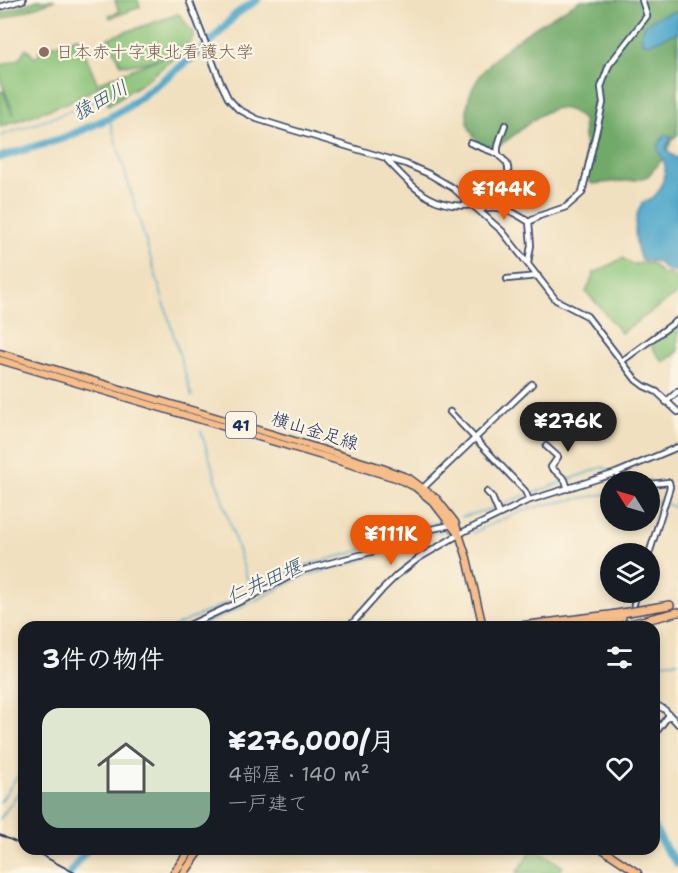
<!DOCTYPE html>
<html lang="ja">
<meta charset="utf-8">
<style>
:root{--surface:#171b24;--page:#20242c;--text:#f1f3f6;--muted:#9ea1a6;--accent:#ea580c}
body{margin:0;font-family:"Shantell Sans","Klee One",sans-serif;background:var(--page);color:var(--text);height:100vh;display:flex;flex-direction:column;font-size:22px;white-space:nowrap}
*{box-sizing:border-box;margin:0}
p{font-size:20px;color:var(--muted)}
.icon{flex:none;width:33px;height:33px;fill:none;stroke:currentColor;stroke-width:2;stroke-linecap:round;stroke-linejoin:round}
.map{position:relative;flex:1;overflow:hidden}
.details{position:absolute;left:18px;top:621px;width:642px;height:234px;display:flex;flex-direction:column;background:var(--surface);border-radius:18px;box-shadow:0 3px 9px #0003}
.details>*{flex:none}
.needle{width:39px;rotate:307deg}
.fabs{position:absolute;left:600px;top:471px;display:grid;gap:12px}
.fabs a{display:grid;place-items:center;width:60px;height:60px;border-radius:50%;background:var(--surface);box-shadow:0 3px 9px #0003;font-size:30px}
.price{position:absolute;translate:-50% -51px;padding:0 14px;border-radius:21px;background:var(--accent);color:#fff;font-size:20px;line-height:39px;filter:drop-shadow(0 2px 3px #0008)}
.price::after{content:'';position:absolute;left:50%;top:36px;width:18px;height:14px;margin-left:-9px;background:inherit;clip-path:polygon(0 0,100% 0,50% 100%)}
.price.current{background:#222;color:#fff}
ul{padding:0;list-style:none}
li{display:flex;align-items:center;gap:18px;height:150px;padding:0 24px}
li span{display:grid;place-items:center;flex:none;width:168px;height:120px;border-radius:18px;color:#555}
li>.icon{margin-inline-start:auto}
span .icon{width:72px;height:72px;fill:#fffc;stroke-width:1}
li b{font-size:26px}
h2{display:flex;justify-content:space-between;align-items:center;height:72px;padding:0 24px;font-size:26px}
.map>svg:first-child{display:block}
.green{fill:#8ac378;stroke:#52796b;stroke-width:1.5}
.forest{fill:#6fa968;stroke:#456c63;stroke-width:1.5}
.water{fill:#4ba6c9;stroke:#336a94;stroke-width:1.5}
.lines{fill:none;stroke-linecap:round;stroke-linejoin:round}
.stream{stroke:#4ba6c9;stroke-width:1.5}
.river{stroke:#4ba6c9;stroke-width:8}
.minor-tunnel{stroke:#c6bdac;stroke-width:4.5;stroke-dasharray:4.5 2;stroke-linecap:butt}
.minor-casing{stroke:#3b4a6d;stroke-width:8}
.major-casing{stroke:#3b4a6d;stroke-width:9}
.highway-casing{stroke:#3b4a6d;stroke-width:10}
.minor{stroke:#fff;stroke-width:4.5}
.major{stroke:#f7bd88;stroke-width:6}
.highway{stroke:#f7bd88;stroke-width:7}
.rail{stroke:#1b2f5e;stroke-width:1.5}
.education-dot{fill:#8d6e63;stroke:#fcf5e5;stroke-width:2}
.labels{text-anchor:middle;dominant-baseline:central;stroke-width:4.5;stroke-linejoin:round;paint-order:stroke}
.shield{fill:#fcf5e5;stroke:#5e6a86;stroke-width:1.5}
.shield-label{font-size:16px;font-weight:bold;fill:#1b2f5e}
.education-label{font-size:18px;fill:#785e54;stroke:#fcf5e5;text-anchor:start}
.street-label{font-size:18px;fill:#1b2f5e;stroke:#fcf5e5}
.water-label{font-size:20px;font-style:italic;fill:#2c5983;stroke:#fcf5e5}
</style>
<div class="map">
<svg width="678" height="873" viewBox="0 0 678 873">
<rect width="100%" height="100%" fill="#fcf5e5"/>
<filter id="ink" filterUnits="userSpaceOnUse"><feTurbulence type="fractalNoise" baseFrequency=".0167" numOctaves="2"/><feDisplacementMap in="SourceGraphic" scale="12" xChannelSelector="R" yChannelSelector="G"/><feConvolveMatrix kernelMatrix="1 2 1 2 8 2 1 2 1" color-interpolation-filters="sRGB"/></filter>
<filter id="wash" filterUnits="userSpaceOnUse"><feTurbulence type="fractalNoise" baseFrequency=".008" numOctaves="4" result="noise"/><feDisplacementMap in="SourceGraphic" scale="24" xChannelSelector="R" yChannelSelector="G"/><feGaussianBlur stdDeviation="1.35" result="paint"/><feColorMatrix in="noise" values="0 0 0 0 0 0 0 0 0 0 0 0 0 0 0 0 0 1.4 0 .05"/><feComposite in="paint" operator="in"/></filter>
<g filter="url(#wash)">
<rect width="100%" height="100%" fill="#f1e0bf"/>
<path class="green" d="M 38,0 L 55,0 L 0,20 L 0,14 Z
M 115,0 L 138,0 L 140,7 L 110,18 L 109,15 L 119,12 Z
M 179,14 L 193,33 C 193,36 192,40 190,42 C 178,54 137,68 121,64 L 108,38 Z
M 78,37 L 99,87 L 67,103 L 0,127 L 0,92 L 3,91 L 12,114 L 14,114 L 0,79 L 0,66 L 19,59 L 26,48 L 35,58 L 39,55 L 39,50 Z
M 179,51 L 181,53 L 141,84 L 108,105 L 100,82 Z
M 623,258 L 632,264 L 650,263 L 663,274 L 670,274 L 678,280 L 678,293 L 621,333 L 601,308 L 586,292 L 594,273 Z
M 678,321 L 678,352 L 663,362 L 648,342 Z
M 533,849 L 537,849 L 563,867 L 558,873 L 516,873 Z"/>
<path class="forest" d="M 581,0 L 678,0 L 678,134 L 672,140 L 665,156 L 648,176 L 636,180 L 592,184 L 585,176 L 586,165 L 583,120 C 542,76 507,172 477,140 C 470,133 467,124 467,115 C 464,64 542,22 581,0 Z"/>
<path class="water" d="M 678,11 L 678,32 L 648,44 L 642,42 C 637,20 662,15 678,11 Z
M 665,135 L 672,138 L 667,145 L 667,151 L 678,159 L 678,272 L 664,269 C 659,260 650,261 641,260 C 634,243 632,220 642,203 C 654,198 660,193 663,180 C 664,175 666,170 665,165 C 661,150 652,151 665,135 Z"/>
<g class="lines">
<path class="stream" d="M 109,118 L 192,397
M 0,136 L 58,116 L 101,98
M 201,431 L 251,591
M 614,477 L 618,482
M 530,494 L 603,467 L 610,471
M 650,500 L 662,503
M 667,504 L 678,509
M 499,506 L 525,495
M 462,517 L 494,508
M 473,533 C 491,524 508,516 526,510 C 553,501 582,499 610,493
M 173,627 L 251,592 L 296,568 L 355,552 L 420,527 L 442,521
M 197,627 L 243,607 L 299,578 L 358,561 L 434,533 L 446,530
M 654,663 L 678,662
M 0,802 L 24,767
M 0,819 L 24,785"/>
<path class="river" d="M 0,157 L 64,138 L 109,118 L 126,108 L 205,48 L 236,14 L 257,0
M 654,828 L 667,851 L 678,864
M 70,873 L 87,849"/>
</g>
</g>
<g filter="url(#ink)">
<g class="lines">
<path class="minor-tunnel" d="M 627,624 L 634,604"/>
<g class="minor-casing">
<path id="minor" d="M 189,0 L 220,81 L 228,98 L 238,109 L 257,119 L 286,128 L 406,164 L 429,174 L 453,188 L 502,231 L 556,300 L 587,316 L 636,380 L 644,386 L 657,392 L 678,412
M 0,7 L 23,0
M 470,143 L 498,154
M 387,160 C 415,189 432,210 475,205
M 488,206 C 497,196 513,179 507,164 C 505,159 499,158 498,153 C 496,145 503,132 505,125
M 480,210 C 497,203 514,212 529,222 L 531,245 L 528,263
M 529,222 L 539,216 L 566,207 L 582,193 L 603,103 L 601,87 L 609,65 L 647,16 L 642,0
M 507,279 L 538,276
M 622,361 L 678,320
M 666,402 L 678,391
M 450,412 L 525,491 L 529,500
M 546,446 L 558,457 L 551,467 L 565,480 L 568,489
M 616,473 L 625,482
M 422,489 L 532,384
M 487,492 L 492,497 L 499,514
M 649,554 L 670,487 L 669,482 L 650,484
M 634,604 L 637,592
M 185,627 L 254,595 L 300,571 L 371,552 L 427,530 L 451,525
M 349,627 L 382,590 L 397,575 L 419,558 L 465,531 L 527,501 L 616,473 L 678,447
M 654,703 L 665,710 L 678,724
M 654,735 L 669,715"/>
</g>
<g class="major-casing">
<path id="major" d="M 0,353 L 295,441 L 382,468 L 409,478 L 437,499 L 455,522 L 467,558 L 483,627
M 0,360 L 396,478 L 415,487 L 433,502 L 457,533
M 602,849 L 638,873"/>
</g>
<g class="highway-casing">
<path id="highway" d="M 512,627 L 610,615 L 670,605
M 583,627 L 622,617
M 618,627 L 678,612
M 174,873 L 191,849
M 184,873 L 201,849"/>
</g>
<use href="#minor" class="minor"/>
<use href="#major" class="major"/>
<use href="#highway" class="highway"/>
<path class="rail" d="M 0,835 L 24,846
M 30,849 L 75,873"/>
</g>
</g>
<circle class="education-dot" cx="44" cy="52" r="6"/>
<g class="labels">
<rect class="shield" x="226" y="412" width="30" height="26" rx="4.5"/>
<g class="shield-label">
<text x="241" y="425">41</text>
</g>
<g class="education-label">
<text x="56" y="52">日本赤十字東北看護大学</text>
</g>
<g class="street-label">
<text transform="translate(315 431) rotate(17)">横山金足線</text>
</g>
<g class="water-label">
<text transform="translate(100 100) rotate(-29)">猿田川</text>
<text transform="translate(264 581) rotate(-24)">仁井田堰</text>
</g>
</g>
</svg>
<div class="fabs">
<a><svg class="needle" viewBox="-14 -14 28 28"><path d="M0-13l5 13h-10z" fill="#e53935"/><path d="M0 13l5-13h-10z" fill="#9ea1a6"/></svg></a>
<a><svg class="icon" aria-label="layers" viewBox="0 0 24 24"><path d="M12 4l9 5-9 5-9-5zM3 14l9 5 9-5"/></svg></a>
</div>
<b class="price" style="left:504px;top:221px">¥144K</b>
<b class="price current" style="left:568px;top:453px">¥276K</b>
<b class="price" style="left:391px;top:566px">¥111K</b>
<section class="details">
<h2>3件の物件<svg class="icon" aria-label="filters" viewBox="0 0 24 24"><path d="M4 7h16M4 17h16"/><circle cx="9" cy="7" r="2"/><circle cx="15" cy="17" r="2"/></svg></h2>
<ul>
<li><span style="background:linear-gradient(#dfe7d0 70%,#7fa58c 0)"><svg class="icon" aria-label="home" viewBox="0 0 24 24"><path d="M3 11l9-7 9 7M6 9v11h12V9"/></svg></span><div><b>¥276,000/月</b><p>4部屋 · 140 m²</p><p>一戸建て</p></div><svg class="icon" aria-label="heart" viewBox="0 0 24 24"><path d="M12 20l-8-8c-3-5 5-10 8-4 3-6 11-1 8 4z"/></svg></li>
</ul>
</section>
</div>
